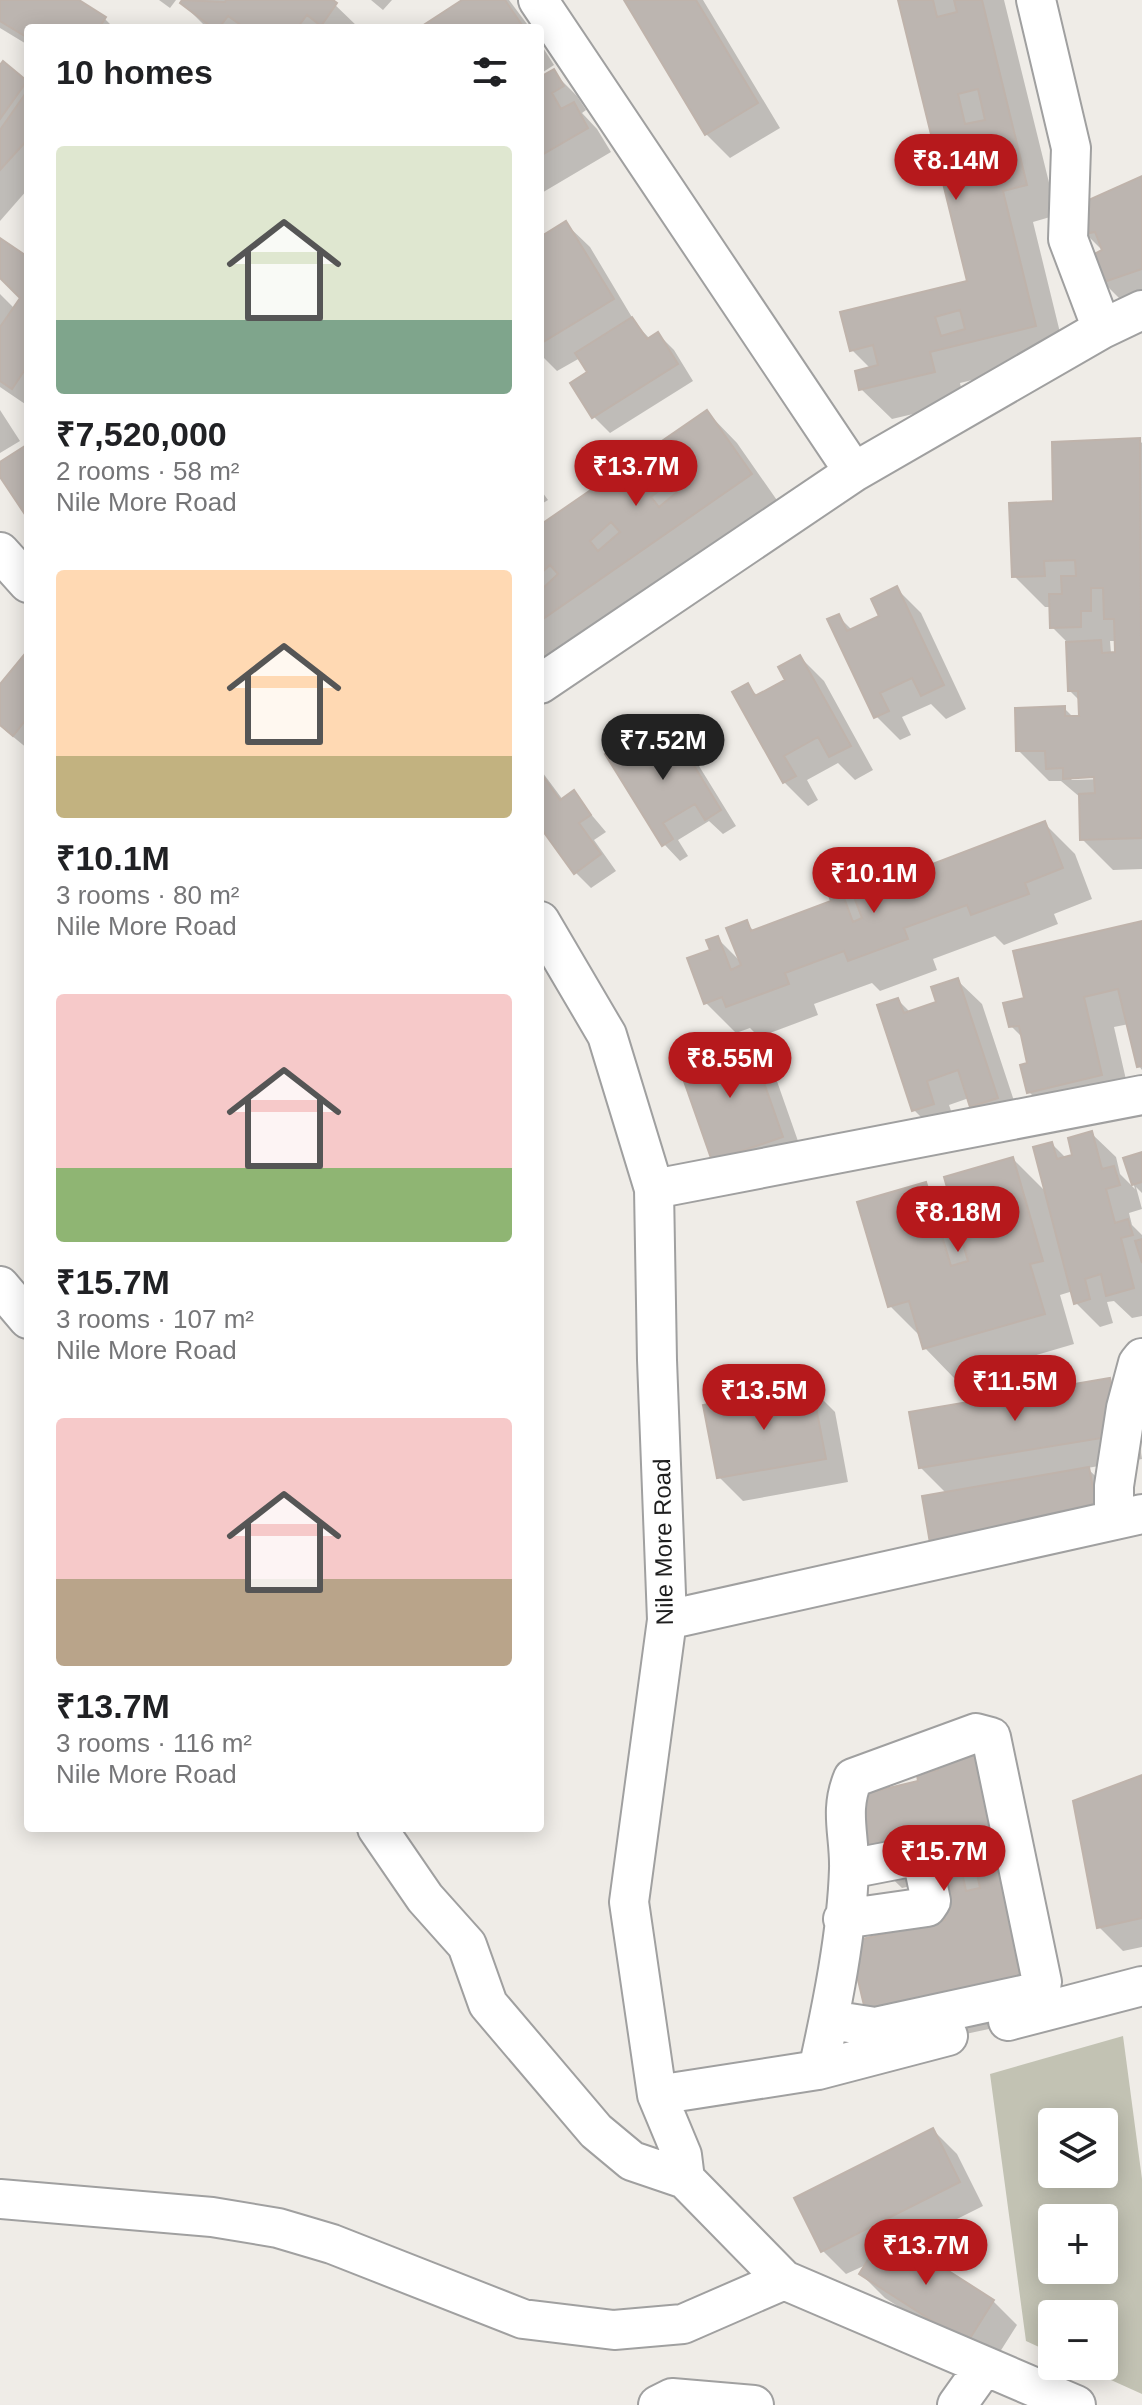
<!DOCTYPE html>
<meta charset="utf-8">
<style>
:root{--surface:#fff;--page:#f2f2f2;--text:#202124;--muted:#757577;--accent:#b6191c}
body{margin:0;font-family:Helvetica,sans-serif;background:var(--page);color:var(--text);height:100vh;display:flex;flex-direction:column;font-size:30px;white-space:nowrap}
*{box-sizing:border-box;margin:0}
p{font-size:26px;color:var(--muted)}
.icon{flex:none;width:44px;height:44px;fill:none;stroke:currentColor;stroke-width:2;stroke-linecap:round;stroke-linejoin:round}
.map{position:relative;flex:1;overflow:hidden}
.side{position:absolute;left:24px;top:24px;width:520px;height:1808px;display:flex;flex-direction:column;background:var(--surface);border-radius:8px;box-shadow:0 4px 20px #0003}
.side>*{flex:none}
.controls{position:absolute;left:1038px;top:2108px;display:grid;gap:16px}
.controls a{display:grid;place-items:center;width:80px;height:80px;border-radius:8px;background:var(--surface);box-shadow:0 4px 20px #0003;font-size:40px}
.price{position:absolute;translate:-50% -68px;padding:0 18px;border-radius:28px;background:var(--accent);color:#fff;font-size:26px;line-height:52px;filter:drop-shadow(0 2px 4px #0008)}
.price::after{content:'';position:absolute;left:50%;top:48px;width:24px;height:18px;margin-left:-12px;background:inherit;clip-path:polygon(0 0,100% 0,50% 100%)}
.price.current{background:#222;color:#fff}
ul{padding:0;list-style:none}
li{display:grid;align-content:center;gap:16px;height:424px;padding:0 32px}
li span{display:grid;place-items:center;height:248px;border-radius:8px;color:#555}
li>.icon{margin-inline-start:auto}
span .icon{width:144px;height:144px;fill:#fffc;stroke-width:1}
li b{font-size:34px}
h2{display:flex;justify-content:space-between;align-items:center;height:96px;padding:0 32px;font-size:34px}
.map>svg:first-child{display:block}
.construction{fill:#c2c2b3;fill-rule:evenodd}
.shadow{fill:#0003;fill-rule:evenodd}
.building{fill:#bcb5b0;stroke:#bfb3ab;stroke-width:2;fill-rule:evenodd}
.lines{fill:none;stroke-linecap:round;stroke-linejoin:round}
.minor-casing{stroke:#a0a0a0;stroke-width:42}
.minor{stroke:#fff;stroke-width:38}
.labels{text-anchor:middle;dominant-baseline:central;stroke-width:6;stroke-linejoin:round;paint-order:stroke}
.street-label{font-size:24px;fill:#1f1f1f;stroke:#fff}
</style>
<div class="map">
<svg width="1142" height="2405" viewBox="0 0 1142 2405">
<rect width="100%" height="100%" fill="#efece7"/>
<path class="construction" d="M 1123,2036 L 1142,2179 L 1142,2394 L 1080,2366 L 1104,2366 L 1104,2314 L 1052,2314 L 1052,2353 L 1026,2341 L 990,2074 ZM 1052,2122 L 1104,2122 L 1104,2174 L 1052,2174 ZM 1052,2218 L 1104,2218 L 1104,2270 L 1052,2270 Z"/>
<path class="shadow" d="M 0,0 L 75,0 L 105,19 L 114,28 L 28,28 L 28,45 L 0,28 Z
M 159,0 L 176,0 L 170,8 Z
M 185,0 L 330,0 L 359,28 L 207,28 L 182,3 Z
M 371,0 L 392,0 L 383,10 Z
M 465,0 L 509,0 L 530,28 L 422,28 Z
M 626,0 L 703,0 L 780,128 L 730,158 L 706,134 Z
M 900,0 L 1004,0 L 1057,215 L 1033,222 L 1066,357 L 960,383 L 964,402 L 892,419 L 861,389 L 871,369 L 852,350 L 970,282 Z
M 540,43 L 554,65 L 540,74 Z
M 4,63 L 28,85 L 28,189 L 0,221 L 0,68 Z
M 553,72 L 577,96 L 586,110 L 582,113 L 597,129 L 611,152 L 540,194 L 540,80 Z
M 1142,180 L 1142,310 L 1134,313 L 1103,282 L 1103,251 L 1085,233 Z
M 566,224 L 590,247 L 636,324 L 650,339 L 658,334 L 674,350 L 693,381 L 610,433 L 594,417 L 573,383 L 589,372 L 580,358 L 557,371 L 540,354 L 540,239 Z
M 0,241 L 28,259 L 28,406 L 0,387 L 0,294 L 15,309 L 22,297 L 0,275 Z
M 0,410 L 20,441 L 0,453 Z
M 707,412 L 737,443 L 781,506 L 540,673 L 540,528 Z
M 1139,440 L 1142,443 L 1142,869 L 1113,870 L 1082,839 L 1081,798 L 1061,781 L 1049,781 L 1018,750 L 1064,708 L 1074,718 L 1081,718 L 1080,701 L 1070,691 L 1068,643 L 1052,627 L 1051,607 L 1045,607 L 1014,576 L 1056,503 ZM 1110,641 L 1117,641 L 1118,654 L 1111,653 ZM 1104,775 L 1104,779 L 1072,780 L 1068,776 Z
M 540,489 L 548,500 L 540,505 Z
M 897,589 L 921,613 L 966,709 L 946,719 L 931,704 L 902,717 L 911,735 L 900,740 L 876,716 L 838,616 L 853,631 L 882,617 Z
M 28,653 L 28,749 L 0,726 L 0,687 Z
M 800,657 L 824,681 L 873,770 L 855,780 L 838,763 L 807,780 L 818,800 L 808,806 L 784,782 L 747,686 L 758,696 L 788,680 Z
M 667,724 L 683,740 L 736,826 L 723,834 L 709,821 L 678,840 L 688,856 L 680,861 L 664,844 L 622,746 L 636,760 L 664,743 Z
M 540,769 L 563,800 L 573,793 L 606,832 L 594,840 L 616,871 L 591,888 L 575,872 L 540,823 Z
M 1044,823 L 1075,854 L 1092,899 L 1054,914 L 1058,924 L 1004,945 L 995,936 L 933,959 L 937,970 L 880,991 L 872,983 L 814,1004 L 818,1015 L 759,1037 L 750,1028 L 736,1033 L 706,1003 L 713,951 L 717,938 L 742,963 L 746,923 L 755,932 L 833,902 L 836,881 L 858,903 L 868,869 L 883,885 Z
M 1142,923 L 1142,1070 L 1139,1066 L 1129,1024 L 1114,1027 L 1132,1106 L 1059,1122 L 1029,1092 L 1030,1065 L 1024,1039 L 1011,1026 L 1026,1000 Z
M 958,981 L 982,1004 L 1021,1122 L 996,1130 L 972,1106 L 969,1098 L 949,1105 L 957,1128 L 938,1134 L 914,1110 L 898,1000 L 911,1013 L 938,1004 Z
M 748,1043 L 772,1067 L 805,1161 L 737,1184 L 681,1065 Z
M 1092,1134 L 1116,1157 L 1120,1174 L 1135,1189 L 1126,1159 L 1142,1154 L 1142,1193 L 1136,1187 L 1142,1209 L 1129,1213 L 1132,1225 L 1142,1235 L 1142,1316 L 1132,1318 L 1114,1301 L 1107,1302 L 1113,1323 L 1100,1327 L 1076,1303 L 1073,1291 L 1060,1295 L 1074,1344 L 955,1379 L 925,1348 L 921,1337 L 890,1306 L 925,1184 L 958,1216 L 1013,1159 L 1048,1194 L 1052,1144 L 1066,1158 L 1074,1156 Z
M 1109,1380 L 1133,1404 L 1142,1459 L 1087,1468 L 1113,1493 L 1121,1537 L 947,1494 L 921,1468 Z
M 811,1388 L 835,1412 L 848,1482 L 743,1501 L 719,1477 Z
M 941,1772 L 1064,2013 L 900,2048 L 948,1921 L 938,1880 L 902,1888 L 871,1858 L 921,1783 Z
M 1142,1777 L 1142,1947 L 1123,1951 L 1099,1927 Z
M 933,2130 L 957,2154 L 983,2206 L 905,2245 L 993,2301 L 1017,2325 L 991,2366 L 885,2298 L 861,2274 L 868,2264 L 846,2274 L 823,2251 Z"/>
<path class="building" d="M 0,0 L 79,0 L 106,17 L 99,28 L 28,28 L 28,38 L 0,21 Z
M 182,0 L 225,2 L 226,0 L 333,0 L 337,3 L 321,26 L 307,15 L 297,28 L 245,28 L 228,16 L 219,28 L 213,28 L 180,3 Z
M 462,0 L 505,0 L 524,28 L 419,28 Z
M 624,0 L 696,0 L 758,103 L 705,135 Z
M 898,0 L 933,0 L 937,17 L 957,12 L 954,0 L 982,0 L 1027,185 L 1003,191 L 1036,326 L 930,352 L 935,372 L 859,390 L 855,371 L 878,365 L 873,345 L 850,351 L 840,312 L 967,281 ZM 978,89 L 985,120 L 965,124 L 958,94 ZM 960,310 L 965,329 L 941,336 L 935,317 Z
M 3,61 L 27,81 L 0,119 L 0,65 Z
M 554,69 L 564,86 L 552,93 L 561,109 L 574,102 L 588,128 L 540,156 L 540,77 Z
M 28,90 L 28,139 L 0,170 L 0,130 Z
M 1142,176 L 1142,269 L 1101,283 L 1087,258 L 1102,250 L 1095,232 L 1084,234 L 1073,207 Z
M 566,221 L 614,299 L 540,344 L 540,237 Z
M 0,238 L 28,257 L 28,365 L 12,389 L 0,381 L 0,327 L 20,298 L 0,278 Z
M 632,317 L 647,339 L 658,332 L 678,364 L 592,418 L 570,383 L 587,372 L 575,353 Z
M 707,410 L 752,474 L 540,621 L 540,591 L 558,574 L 550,565 L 540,574 L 540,525 ZM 674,479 L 682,488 L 659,507 L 651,497 ZM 611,522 L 620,532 L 598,551 L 590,541 Z
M 1140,438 L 1142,838 L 1080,840 L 1079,794 L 1095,793 L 1094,777 L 1063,779 L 1063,768 L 1046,769 L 1045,751 L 1016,751 L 1015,708 L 1065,706 L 1065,716 L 1079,716 L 1078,691 L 1068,691 L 1066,642 L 1101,640 L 1102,653 L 1115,652 L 1114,619 L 1104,619 L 1103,588 L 1091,588 L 1091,611 L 1081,611 L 1081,627 L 1050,628 L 1049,594 L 1062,594 L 1061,576 L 1076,576 L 1075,560 L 1044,561 L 1045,576 L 1012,577 L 1009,503 L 1053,501 L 1052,442 Z
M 28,444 L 28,519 L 0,477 L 0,462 Z
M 897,586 L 944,685 L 921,696 L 912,678 L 880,693 L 889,711 L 874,718 L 827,619 L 839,614 L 847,631 L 879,616 L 871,599 Z
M 28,650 L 28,717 L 13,736 L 0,725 L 0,684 Z
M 800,655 L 851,746 L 829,757 L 818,737 L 784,756 L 796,776 L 783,783 L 732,692 L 748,683 L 755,696 L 785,680 L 778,667 Z
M 667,721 L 721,810 L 705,820 L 695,804 L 663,823 L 673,839 L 662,846 L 605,754 L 622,743 L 633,760 L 662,742 L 653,729 Z
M 540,772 L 560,800 L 574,790 L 591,815 L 579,823 L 601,854 L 574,874 L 540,827 Z
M 1045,821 L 1063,868 L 1025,883 L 1029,894 L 971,915 L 967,905 L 904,928 L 908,939 L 848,961 L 844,951 L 785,973 L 789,984 L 726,1007 L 722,997 L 704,1004 L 687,958 L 710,950 L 706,940 L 718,936 L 731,970 L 741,965 L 726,928 L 747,920 L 751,931 L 831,901 L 824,883 L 837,879 L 853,922 L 862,918 L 846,876 L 868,867 L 875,886 Z
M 1142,921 L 1142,1066 L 1137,1067 L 1118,989 L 1084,997 L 1102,1075 L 1027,1093 L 1020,1065 L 1027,1063 L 1019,1026 L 1009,1027 L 1003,1003 L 1024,998 L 1013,951 Z
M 958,978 L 998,1098 L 970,1107 L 958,1070 L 927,1081 L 934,1104 L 912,1111 L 877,1005 L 898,998 L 904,1013 L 936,1002 L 931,987 Z
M 749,1040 L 783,1137 L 712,1161 L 678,1064 Z
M 1092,1131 L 1102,1169 L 1114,1166 L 1120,1185 L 1106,1189 L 1115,1223 L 1128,1219 L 1133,1235 L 1121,1238 L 1134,1288 L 1106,1296 L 1101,1274 L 1085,1279 L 1090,1299 L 1074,1304 L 1033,1147 L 1052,1142 L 1057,1159 L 1072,1155 L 1068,1138 Z
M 1142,1152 L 1142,1182 L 1132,1185 L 1123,1158 Z
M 1013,1157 L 1043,1261 L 1030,1264 L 1045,1314 L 923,1349 L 909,1301 L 888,1307 L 857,1202 L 926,1182 L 951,1266 L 968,1261 L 944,1177 Z
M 1142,1239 L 1142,1263 L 1135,1241 Z
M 1110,1378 L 1120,1435 L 919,1468 L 909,1412 Z
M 812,1386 L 826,1459 L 717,1478 L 703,1405 Z
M 1089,1467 L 1098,1514 L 930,1543 L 922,1496 Z
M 981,1748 L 1035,1983 L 867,2018 L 849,1942 L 945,1920 L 928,1845 L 869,1859 L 855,1796 L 918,1781 L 917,1775 L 938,1770 L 936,1758 ZM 972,1850 L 980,1888 L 966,1891 L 958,1853 Z
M 1142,1775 L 1142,1918 L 1097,1928 L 1073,1801 Z
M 933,2128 L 960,2182 L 821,2252 L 794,2198 Z
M 886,2231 L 994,2300 L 967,2343 L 859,2274 Z"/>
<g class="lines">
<g class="minor-casing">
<path id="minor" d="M 538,0 L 854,472 L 1102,329 L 1142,310
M 1036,0 L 1071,148 L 1068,239 L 1102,329
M 0,552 L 28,583
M 540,684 L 854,472
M 540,921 L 607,1035 L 654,1189 L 657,1360 L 667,1620 L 629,1902 L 657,2095 L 682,2155 L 685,2179
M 654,1189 L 1142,1095
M 0,1286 L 28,1319
M 1114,1520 L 1114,1486 L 1126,1408 L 1138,1363 L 1142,1358
M 667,1620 L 1142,1514
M 377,1828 L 425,1898 L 467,1945 L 488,2004 L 596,2131 L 632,2161 L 685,2179 L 784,2280 L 1076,2405
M 843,1919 L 927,1907 L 931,1901 L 923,1863 L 916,1856 L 849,1869
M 1008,2021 L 1142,1986
M 818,2070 C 832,2007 847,1933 849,1869 C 850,1835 839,1811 853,1778 L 976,1733 L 991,1737 L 1042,1982 L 1036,1992 L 875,2027 L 830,2020
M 657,2095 L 818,2070 L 948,2036
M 0,2199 L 212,2217 L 278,2228 L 332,2244 L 523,2319 L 614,2330 L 683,2324 L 784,2280
M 658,2405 L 672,2398 L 754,2405
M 957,2405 L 984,2367"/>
</g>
<use href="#minor" class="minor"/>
</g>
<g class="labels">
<g class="street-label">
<text transform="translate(663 1542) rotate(-91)">Nile More Road</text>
</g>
</g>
</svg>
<div class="controls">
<a><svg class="icon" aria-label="layers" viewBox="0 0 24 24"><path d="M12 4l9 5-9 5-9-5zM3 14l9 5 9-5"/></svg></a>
<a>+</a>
<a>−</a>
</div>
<b class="price" style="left:956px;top:202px">₹8.14M</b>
<b class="price" style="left:636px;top:508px">₹13.7M</b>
<b class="price current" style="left:663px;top:782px">₹7.52M</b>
<b class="price" style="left:874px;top:915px">₹10.1M</b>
<b class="price" style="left:730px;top:1100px">₹8.55M</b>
<b class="price" style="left:958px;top:1254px">₹8.18M</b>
<b class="price" style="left:1015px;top:1423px">₹11.5M</b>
<b class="price" style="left:764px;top:1432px">₹13.5M</b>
<b class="price" style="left:944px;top:1893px">₹15.7M</b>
<b class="price" style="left:926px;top:2287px">₹13.7M</b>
<section class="side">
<h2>10 homes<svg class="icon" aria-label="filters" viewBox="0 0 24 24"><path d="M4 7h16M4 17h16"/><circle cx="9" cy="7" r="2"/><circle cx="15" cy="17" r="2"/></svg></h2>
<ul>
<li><span style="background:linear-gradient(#dfe7d0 70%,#7fa58c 0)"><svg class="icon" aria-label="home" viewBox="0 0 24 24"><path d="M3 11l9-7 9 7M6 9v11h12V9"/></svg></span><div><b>₹7,520,000</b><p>2 rooms · 58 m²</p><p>Nile More Road</p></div></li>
<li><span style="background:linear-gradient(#ffd9b3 75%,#c2b280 0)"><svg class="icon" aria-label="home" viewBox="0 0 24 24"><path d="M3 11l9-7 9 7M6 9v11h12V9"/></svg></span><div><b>₹10.1M</b><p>3 rooms · 80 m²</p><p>Nile More Road</p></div></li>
<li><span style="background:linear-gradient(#f6c9c9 70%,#8fb573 0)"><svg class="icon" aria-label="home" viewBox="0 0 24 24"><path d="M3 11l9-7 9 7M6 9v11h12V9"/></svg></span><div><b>₹15.7M</b><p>3 rooms · 107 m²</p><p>Nile More Road</p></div></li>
<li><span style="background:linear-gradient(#f6c9c9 65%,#b9a48a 0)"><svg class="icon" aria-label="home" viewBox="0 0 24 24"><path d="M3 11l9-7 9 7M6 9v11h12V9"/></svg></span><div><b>₹13.7M</b><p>3 rooms · 116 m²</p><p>Nile More Road</p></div></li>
</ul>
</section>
</div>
